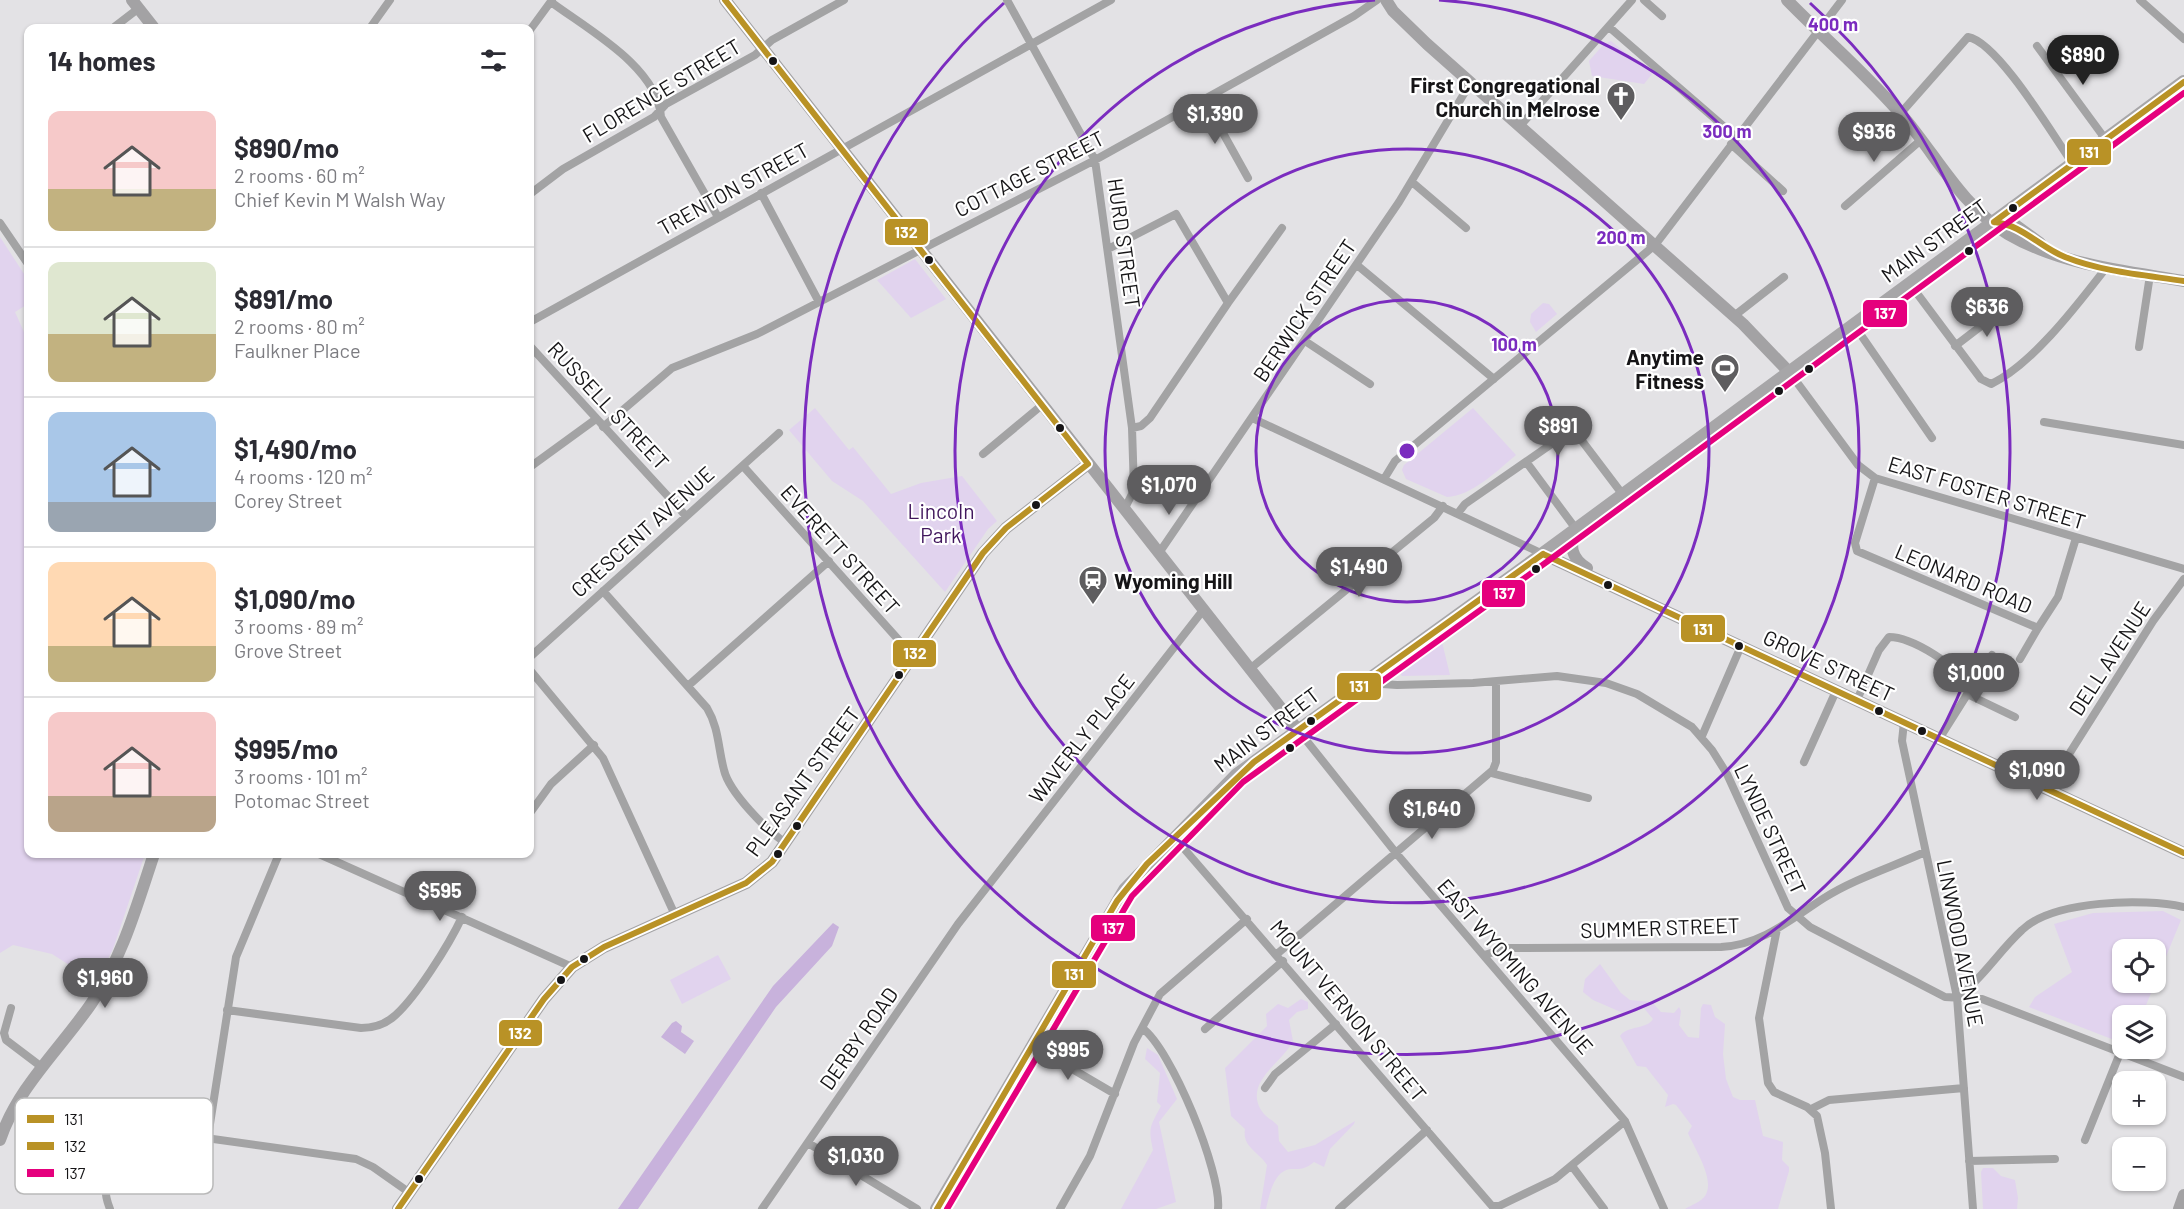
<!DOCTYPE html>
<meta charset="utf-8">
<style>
:root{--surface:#fff;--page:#f7f7f7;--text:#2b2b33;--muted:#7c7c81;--line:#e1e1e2;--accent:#5e5d5f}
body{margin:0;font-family:Barlow,sans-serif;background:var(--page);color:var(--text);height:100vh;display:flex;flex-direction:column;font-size:22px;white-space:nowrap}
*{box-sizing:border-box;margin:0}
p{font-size:20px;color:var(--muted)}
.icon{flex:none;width:33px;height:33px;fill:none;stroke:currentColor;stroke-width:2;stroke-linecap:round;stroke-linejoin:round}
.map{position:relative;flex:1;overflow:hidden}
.drawer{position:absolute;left:24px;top:24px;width:510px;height:834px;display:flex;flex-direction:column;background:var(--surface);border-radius:12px;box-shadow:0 2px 4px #0004}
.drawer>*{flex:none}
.fabs{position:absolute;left:2112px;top:939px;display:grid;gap:12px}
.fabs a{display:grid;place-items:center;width:54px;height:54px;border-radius:12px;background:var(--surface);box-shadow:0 2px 4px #0004;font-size:30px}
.price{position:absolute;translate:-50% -51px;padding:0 14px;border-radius:21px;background:var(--accent);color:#fff;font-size:20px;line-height:39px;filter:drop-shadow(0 2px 3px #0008)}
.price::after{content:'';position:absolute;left:50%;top:36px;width:18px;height:14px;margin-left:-9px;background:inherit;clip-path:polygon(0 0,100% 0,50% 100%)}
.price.on{background:#222;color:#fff}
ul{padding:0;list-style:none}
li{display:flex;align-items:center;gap:18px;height:150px;padding:0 24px}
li+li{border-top:2px solid var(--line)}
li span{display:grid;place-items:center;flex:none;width:168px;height:120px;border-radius:12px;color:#555}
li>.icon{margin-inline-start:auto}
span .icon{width:72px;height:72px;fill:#fffc;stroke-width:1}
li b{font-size:26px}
h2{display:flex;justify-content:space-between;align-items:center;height:72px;padding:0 24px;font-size:26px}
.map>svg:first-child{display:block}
.green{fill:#e1d3ee;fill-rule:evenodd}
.water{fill:#c8b2dc}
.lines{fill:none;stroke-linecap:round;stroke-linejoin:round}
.street{stroke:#a3a3a4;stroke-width:8}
.secondary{stroke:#a3a2a4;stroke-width:12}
.primary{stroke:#a7a6a8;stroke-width:14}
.bus-1-casing{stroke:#fff;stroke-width:10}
.bus-2-casing{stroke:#fff;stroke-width:10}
.bus-3-casing{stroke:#fff;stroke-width:10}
.bus-1{stroke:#b99226;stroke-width:6}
.bus-2{stroke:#b99226;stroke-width:6}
.bus-3{stroke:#e5007d;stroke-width:6}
.ring{fill:none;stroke:#7b2cbf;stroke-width:3}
.bus-dot{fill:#161517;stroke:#fff;stroke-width:2}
.labels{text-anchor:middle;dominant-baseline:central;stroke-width:4.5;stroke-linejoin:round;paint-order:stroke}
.poi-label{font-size:21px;font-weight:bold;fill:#161517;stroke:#fff;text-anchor:end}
.street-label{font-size:21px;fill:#161517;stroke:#fff}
.park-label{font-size:21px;fill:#41175d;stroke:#fff}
.key{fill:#fff;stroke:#b9b9b9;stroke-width:1.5}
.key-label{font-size:16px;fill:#161517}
.centre{fill:#7b2cbf;stroke:#fff;stroke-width:3}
.ring-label{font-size:18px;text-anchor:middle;font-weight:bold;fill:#7b2cbf;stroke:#fff;stroke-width:4.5;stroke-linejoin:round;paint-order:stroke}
.line-badge{stroke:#fff;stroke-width:2}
.badge-label{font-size:16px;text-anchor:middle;font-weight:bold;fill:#fff}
</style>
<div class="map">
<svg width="2184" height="1209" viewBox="0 0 2184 1209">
<rect width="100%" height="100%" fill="#e3e2e5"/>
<path class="green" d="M 1611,41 L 1652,74 L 1644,84 L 1592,76 L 1589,61 L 1604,44 Z
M 0,237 L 28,280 L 28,304 L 15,312 L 28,341 L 28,854 L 145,854 L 113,949 L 96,982 L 52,954 L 13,945 L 0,953 Z
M 915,259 L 946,299 L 911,318 L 877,280 Z
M 1543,303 L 1549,304 L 1557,314 L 1536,332 L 1530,322 L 1531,314 Z
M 815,408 L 849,450 L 853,447 L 891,494 L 921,483 L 962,476 L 997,521 L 988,529 L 945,592 L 863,501 L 832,481 L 789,430 Z
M 1473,408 L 1516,455 C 1498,470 1472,496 1447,497 L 1406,479 L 1402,470 L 1404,465 Z
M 1442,642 L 1450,675 L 1402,676 L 1400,673 Z
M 2163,911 L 2181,920 L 2142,1015 L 2122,1016 L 2122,1043 L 2029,1007 L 2035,997 L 2072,972 L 2054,924 L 2093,913 ZM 2122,950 L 2156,950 L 2156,982 L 2122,982 Z
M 718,955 L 731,979 L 682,1004 L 670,980 Z
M 1600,964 L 1621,993 L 1630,1000 L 1652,1002 L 1661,1012 L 1674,1013 L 1679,1007 L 1681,1011 L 1679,1025 L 1688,1037 L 1699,1038 L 1701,1008 L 1703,1004 L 1711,1005 L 1715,1017 L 1725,1024 L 1723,1054 L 1726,1079 L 1733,1097 L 1740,1100 L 1755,1100 L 1763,1136 L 1783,1142 L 1782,1160 L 1789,1167 L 1789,1171 L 1778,1209 L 1685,1209 C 1691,1205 1701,1202 1705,1196 C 1716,1180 1694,1148 1688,1133 L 1692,1126 L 1676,1105 L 1673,1104 L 1665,1107 L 1668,1095 L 1646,1067 L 1637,1066 L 1620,1036 C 1628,1025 1646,1030 1653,1019 L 1642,1006 L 1623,1013 L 1593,1000 L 1583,992 L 1585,979 Z
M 1301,999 L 1308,1002 L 1308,1009 L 1297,1012 L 1289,1020 L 1293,1041 C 1283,1062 1244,1082 1261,1110 C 1266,1118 1273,1120 1278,1126 L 1279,1141 L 1288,1152 L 1315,1145 L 1355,1121 L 1354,1124 L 1330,1149 L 1324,1167 L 1314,1162 C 1306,1169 1301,1169 1291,1169 C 1274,1170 1269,1196 1266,1209 L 1260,1209 L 1267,1165 C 1258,1151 1242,1147 1245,1129 L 1231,1116 L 1225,1068 L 1267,1026 L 1266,1014 L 1278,1004 L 1288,1008 Z
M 1147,1048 L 1158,1055 L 1177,1099 L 1159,1122 L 1176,1202 L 1156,1209 L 1121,1209 L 1153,1150 C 1148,1127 1150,1127 1161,1106 L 1157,1102 L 1160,1073 L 1145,1059 Z
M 1983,1168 L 1993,1168 L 2001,1176 L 2015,1180 L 2018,1198 L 2017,1209 L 1983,1209 L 1981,1172 Z"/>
<path class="water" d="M 833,923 L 839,927 L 832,946 L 776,1007 L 638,1209 L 618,1209 L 773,986 Z
M 676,1021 L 682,1026 L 681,1032 L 694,1041 L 685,1054 L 661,1037 L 672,1023 Z"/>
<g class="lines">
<path class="street" d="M 1007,0 L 1095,160 L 1132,428 L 1134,490 L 1124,510
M 1644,0 L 1662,16
M 2140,0 L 2184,39
M 551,2 C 587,29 658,67 661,117 L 718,217
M 1609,27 L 1736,137
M 113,28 L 139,8
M 370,28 L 390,0
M 530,30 L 552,0
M 2037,46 L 2106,140
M 1204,99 L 1248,178
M 1900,114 L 1968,37 C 1998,42 2054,137 2073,164
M 1520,126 L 1632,0
M 1731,144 L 1783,191
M 1412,182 L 1466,228
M 761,193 L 819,302
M 530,194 L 563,169 L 654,117 L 666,104 L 755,55 L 772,40 L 844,0
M 1845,206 L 1921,140
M 0,223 L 28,264
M 1108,249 L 1176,214 L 1228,303 L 1150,418 L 1141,426 L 1132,428
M 1357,265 L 1494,379
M 1910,284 L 1981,379 L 1991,384 C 2032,365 2078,304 2106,268
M 1228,303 L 1282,228
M 1734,316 L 1784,277
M 530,322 L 1111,0
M 1854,325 L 1932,438
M 1305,341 L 1370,384
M 530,346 L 686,516
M 1955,346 L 2002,310
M 2139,347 L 2150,275
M 1790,373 L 1858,465 L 1875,478 L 2184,569
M 1252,418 L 1543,554
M 2044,422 L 2184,445
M 603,427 L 672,368 L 757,334 L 1095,160 L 1354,16 L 1377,0
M 983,454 L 1042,405
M 1527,463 L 1576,529
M 743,466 L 913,656
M 530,467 L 596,419
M 1875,478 L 1855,543 L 1857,551 L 2038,628 L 2058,597 L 2076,538
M 1384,479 L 1395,461 L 1655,245 L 1842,0
M 1458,513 L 1465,504 L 1573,429 L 1623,495
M 1159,553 L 1399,202 L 1471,82
M 603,591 L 707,708 C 719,728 718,748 724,770 C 729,792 767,831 786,843
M 530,657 L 779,433
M 2020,659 L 2038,628
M 1251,668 L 1434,518 L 1443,506
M 530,670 L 603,758 L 675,915
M 1372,677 L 1382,684 L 1397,685 L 1473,683 L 1557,676 L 1606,683 L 1637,694 L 1692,727 L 1712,750 L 1727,774 L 1788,908 L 1810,927 L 1945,997 L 1982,999 L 2184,1077
M 689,685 L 829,561
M 1967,694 L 2015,717
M 1857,700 L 1879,650 L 1889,637 C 1915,637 1954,667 1973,684
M 1904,722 L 1902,741 L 1957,997 L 1973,1209
M 1298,730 L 1396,853 L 1625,1121 L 1664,1209
M 1702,736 L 1741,646
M 1939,739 L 1992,655
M 1804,762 L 1836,691
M 1491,773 L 1588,798
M 2047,789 L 2153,621 L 2184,579
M 530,813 L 551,784 L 594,745
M 1174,837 L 1492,1206 L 1499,1206 L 1555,1179 L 1625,1121
M 319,854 L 572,967
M 1777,929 L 1759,1018 L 1768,1083 L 1774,1092 L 1807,1107 L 1817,1116 L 1825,1153 L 1831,1209
M 1277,954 L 1493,770 L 1496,762 L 1496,682
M 1484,955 L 1508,948 L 1721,947 C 1762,945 1791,919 1824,898 C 1854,879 1892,867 1925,852
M 1958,997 C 1983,978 1999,951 2022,930 C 2053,900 2144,898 2184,907
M 11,1008 L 4,1033 L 6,1040 L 43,1068
M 227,1010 L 361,1028 C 372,1028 383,1025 392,1018 C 414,1001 450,943 462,917
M 1142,1028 C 1171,1048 1222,1173 1218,1209
M 1205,1029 L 1283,961
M 1033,1046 L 1115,1094
M 1265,1088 L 1275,1074 L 1336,1024
M 1811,1109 L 1829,1100 L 1964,1088
M 208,1137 L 236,957 L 279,854
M 2085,1140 L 2120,1053
M 808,1143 L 917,1209
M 1969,1161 L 2055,1159
M 1572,1166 L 1604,1209
M 110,1209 C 95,1173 118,1136 156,1131 L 356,1159 L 373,1167 L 410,1193
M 762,1209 L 958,924 L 1204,609
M 1060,1209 L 1090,1156 L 1134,1043 L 1160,994 L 1247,919
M 1339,1209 L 1427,1130"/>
<path class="secondary" d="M 132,0 L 154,28
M 725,0 L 1298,730
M 1386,0 L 1393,11 L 1427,44 L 1743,324 L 1790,373
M 1787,0 C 1826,40 1870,77 1906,120 C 1939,160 1963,207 2008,234 C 2061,265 2125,271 2184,281
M 1994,222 L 2014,224 L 2040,243
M 1576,529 C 1569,546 1571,558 1587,568
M 1543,554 L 2184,853
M 0,1140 C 17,1088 60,1049 91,1004 C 122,959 137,905 154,854
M 398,1209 L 544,999 L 572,967 L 604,947 L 746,883 L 772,862 L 983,553 L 1006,528 L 1088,464
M 2179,1209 L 2184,1195"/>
<path class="primary" d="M 937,1209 L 1125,890 L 1237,775 L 1543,554 L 2184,82"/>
<g class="bus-1-casing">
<path id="bus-1" d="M 1994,222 L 2184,82
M 1994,222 C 2023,225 2039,247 2065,257 C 2103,272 2144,275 2184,281
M 1543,554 L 2184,853
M 937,1209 L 1117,901 L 1147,864 L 1254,762 L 1543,554"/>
</g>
<g class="bus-2-casing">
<path id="bus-2" d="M 725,0 L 1088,464
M 398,1209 L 544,999 L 572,967 L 604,947 L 746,883 L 772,862 L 983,553 L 1006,528 L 1088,464"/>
</g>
<g class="bus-3-casing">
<path id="bus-3" d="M 947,1209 L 1132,896 L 1243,782 L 1548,561 L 2184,93"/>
</g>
<use href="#bus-1" class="bus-1"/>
<use href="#bus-2" class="bus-2"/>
<use href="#bus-3" class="bus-3"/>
</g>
<g class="ring">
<circle cx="1407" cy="451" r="151"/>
<circle cx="1407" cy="451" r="302"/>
<path d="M1439 0A452 452 0 1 1 1375 0"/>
<path d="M1810 3A603 603 0 1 1 1004 3"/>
</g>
<defs>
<g id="church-pin" transform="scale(1.5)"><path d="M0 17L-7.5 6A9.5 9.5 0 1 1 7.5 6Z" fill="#5e5d5f" stroke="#fff"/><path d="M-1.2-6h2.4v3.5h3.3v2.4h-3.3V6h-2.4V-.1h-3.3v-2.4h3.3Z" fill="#fff"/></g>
<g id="stadium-pin" transform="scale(1.5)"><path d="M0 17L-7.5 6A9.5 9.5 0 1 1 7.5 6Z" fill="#5e5d5f" stroke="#fff"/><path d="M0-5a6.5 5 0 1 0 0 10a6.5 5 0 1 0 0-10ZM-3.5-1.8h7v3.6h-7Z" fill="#fff"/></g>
<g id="station-pin" transform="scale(1.5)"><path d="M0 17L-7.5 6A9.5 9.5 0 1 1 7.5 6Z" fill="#5e5d5f" stroke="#fff"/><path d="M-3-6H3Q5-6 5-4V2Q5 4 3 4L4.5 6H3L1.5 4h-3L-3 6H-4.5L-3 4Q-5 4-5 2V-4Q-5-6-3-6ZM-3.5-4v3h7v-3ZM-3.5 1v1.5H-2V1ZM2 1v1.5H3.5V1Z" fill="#fff"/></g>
</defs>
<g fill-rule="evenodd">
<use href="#church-pin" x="1621" y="96"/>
<use href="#stadium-pin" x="1725" y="368"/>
<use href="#station-pin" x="1093" y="580"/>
</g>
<g class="bus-dot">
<circle cx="773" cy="61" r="5"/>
<circle cx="2013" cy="208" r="5"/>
<circle cx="1969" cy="251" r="5"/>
<circle cx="929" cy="260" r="5"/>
<circle cx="1809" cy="369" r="5"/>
<circle cx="1779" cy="391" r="5"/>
<circle cx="1060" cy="428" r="5"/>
<circle cx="1036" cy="505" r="5"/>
<circle cx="1536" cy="569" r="5"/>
<circle cx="1608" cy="585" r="5"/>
<circle cx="1739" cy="646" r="5"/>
<circle cx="899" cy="675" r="5"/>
<circle cx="1879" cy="711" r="5"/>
<circle cx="1311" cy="721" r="5"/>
<circle cx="1922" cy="731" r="5"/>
<circle cx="1290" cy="748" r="5"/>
<circle cx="797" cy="826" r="5"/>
<circle cx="778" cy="854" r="5"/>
<circle cx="584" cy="959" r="5"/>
<circle cx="561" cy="980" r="5"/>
<circle cx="419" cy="1179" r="5"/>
</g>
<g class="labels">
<g class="poi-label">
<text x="1600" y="84">First Congregational<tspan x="1600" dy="24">Church in Melrose</tspan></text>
<text x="1704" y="356">Anytime<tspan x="1704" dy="24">Fitness</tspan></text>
<text x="1114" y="580" text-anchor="start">Wyoming Hill</text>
</g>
<g class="street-label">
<text transform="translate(661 90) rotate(-31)">FLORENCE STREET</text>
<text transform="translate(1029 173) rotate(-27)">COTTAGE STREET</text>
<text transform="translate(733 188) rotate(-29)">TRENTON STREET</text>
<text transform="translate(1934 240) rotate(-36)">MAIN STREET</text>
<text transform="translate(1125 243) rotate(82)">HURD STREET</text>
<text transform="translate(1304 310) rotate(-56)">BERWICK STREET</text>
<text transform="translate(609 405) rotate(47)">RUSSELL STREET</text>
<text transform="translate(1987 492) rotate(17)">EAST FOSTER STREET</text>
<text transform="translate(642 531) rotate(-42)">CRESCENT AVENUE</text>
<text transform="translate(841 549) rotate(48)">EVERETT STREET</text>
<text transform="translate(1964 578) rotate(23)">LEONARD ROAD</text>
<text transform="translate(2109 658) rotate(-57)">DELL AVENUE</text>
<text transform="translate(1829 665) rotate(25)">GROVE STREET</text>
<text transform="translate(1266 729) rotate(-37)">MAIN STREET</text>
<text transform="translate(1081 738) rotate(-52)">WAVERLY PLACE</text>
<text transform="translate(802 781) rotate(-54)">PLEASANT STREET</text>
<text transform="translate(1771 829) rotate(65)">LYNDE STREET</text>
<text transform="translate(1660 927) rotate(-2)">SUMMER STREET</text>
<text transform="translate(1961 943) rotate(79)">LINWOOD AVENUE</text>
<text transform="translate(1516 966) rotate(49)">EAST WYOMING AVENUE</text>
<text transform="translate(1349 1010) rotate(50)">MOUNT VERNON STREET</text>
<text transform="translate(858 1038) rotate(-55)">DERBY ROAD</text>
</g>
<g class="park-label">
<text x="941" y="510">Lincoln<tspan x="941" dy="24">Park</tspan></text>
</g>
</g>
<rect x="15" y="1098" width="198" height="96" rx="9" class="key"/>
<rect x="27" y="1115" width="27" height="8" fill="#b99226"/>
<rect x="27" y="1142" width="27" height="8" fill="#b99226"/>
<rect x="27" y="1169" width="27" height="8" fill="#e5007d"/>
<g class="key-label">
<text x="64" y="1125">131</text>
<text x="64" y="1152">132</text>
<text x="64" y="1179">137</text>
</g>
<circle cx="1407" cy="451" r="9" class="centre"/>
<g class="ring-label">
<text x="1833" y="31">400 m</text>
<text x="1727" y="138">300 m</text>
<text x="1621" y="244">200 m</text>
<text x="1514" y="351">100 m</text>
</g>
<g class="line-badge">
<rect x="2066" y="138" width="46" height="28" rx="6" fill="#b99226"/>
<rect x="884" y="218" width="45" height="28" rx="6" fill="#b99226"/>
<rect x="1862" y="299" width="46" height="29" rx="6" fill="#e5007d"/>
<rect x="1481" y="579" width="45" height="29" rx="6" fill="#e5007d"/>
<rect x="1680" y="614" width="46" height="29" rx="6" fill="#b99226"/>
<rect x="892" y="639" width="45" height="29" rx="6" fill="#b99226"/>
<rect x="1336" y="672" width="46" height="29" rx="6" fill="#b99226"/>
<rect x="1090" y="914" width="46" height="28" rx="6" fill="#e5007d"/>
<rect x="1051" y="960" width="46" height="29" rx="6" fill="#b99226"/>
<rect x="498" y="1019" width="45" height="28" rx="6" fill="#b99226"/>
</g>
<g class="badge-label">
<text x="2089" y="158">131</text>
<text x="906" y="238">132</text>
<text x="1885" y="319">137</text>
<text x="1504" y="599">137</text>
<text x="1703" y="635">131</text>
<text x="915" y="659">132</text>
<text x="1359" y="692">131</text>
<text x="1113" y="934">137</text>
<text x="1074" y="980">131</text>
<text x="520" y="1039">132</text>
</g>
</svg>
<div class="fabs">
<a><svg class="icon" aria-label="locate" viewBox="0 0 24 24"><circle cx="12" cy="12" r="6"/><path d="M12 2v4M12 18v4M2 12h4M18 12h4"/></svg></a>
<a><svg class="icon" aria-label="layers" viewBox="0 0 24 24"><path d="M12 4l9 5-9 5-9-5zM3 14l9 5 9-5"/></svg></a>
<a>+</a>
<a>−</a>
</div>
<b class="price on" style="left:2083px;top:86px">$890</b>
<b class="price" style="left:1215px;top:145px">$1,390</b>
<b class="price" style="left:1874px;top:163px">$936</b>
<b class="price" style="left:1987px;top:338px">$636</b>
<b class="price" style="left:1558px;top:457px">$891</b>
<b class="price" style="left:1169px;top:516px">$1,070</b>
<b class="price" style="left:1359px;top:598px">$1,490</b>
<b class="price" style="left:1976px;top:704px">$1,000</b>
<b class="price" style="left:2037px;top:801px">$1,090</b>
<b class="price" style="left:1432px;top:840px">$1,640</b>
<b class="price" style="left:440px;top:922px">$595</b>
<b class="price" style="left:105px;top:1009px">$1,960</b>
<b class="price" style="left:1068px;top:1081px">$995</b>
<b class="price" style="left:856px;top:1187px">$1,030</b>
<section class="drawer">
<h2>14 homes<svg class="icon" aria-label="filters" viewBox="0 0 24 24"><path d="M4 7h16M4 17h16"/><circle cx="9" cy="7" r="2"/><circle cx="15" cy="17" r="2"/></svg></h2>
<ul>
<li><span style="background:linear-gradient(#f6c9c9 65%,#c2b280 0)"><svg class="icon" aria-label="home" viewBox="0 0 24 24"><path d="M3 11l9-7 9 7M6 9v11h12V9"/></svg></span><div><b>$890/mo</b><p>2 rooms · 60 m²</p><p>Chief Kevin M Walsh Way</p></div></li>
<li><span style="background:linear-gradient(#dfe7d0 60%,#c2b280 0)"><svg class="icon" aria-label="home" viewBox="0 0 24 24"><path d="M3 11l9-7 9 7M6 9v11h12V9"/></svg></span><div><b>$891/mo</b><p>2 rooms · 80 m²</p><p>Faulkner Place</p></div></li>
<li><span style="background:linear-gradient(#a9c7e8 75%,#9aa5b1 0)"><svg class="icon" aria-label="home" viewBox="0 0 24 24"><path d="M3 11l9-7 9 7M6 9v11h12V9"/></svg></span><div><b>$1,490/mo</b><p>4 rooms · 120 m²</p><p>Corey Street</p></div></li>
<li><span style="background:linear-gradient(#ffd9b3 70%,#c2b280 0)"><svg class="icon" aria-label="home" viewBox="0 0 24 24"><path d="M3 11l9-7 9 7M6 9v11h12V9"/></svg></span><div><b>$1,090/mo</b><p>3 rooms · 89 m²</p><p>Grove Street</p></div></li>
<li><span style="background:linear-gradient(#f6c9c9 70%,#b9a48a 0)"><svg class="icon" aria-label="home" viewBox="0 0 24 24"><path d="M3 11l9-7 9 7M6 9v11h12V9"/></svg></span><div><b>$995/mo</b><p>3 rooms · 101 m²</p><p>Potomac Street</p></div></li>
</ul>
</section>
</div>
